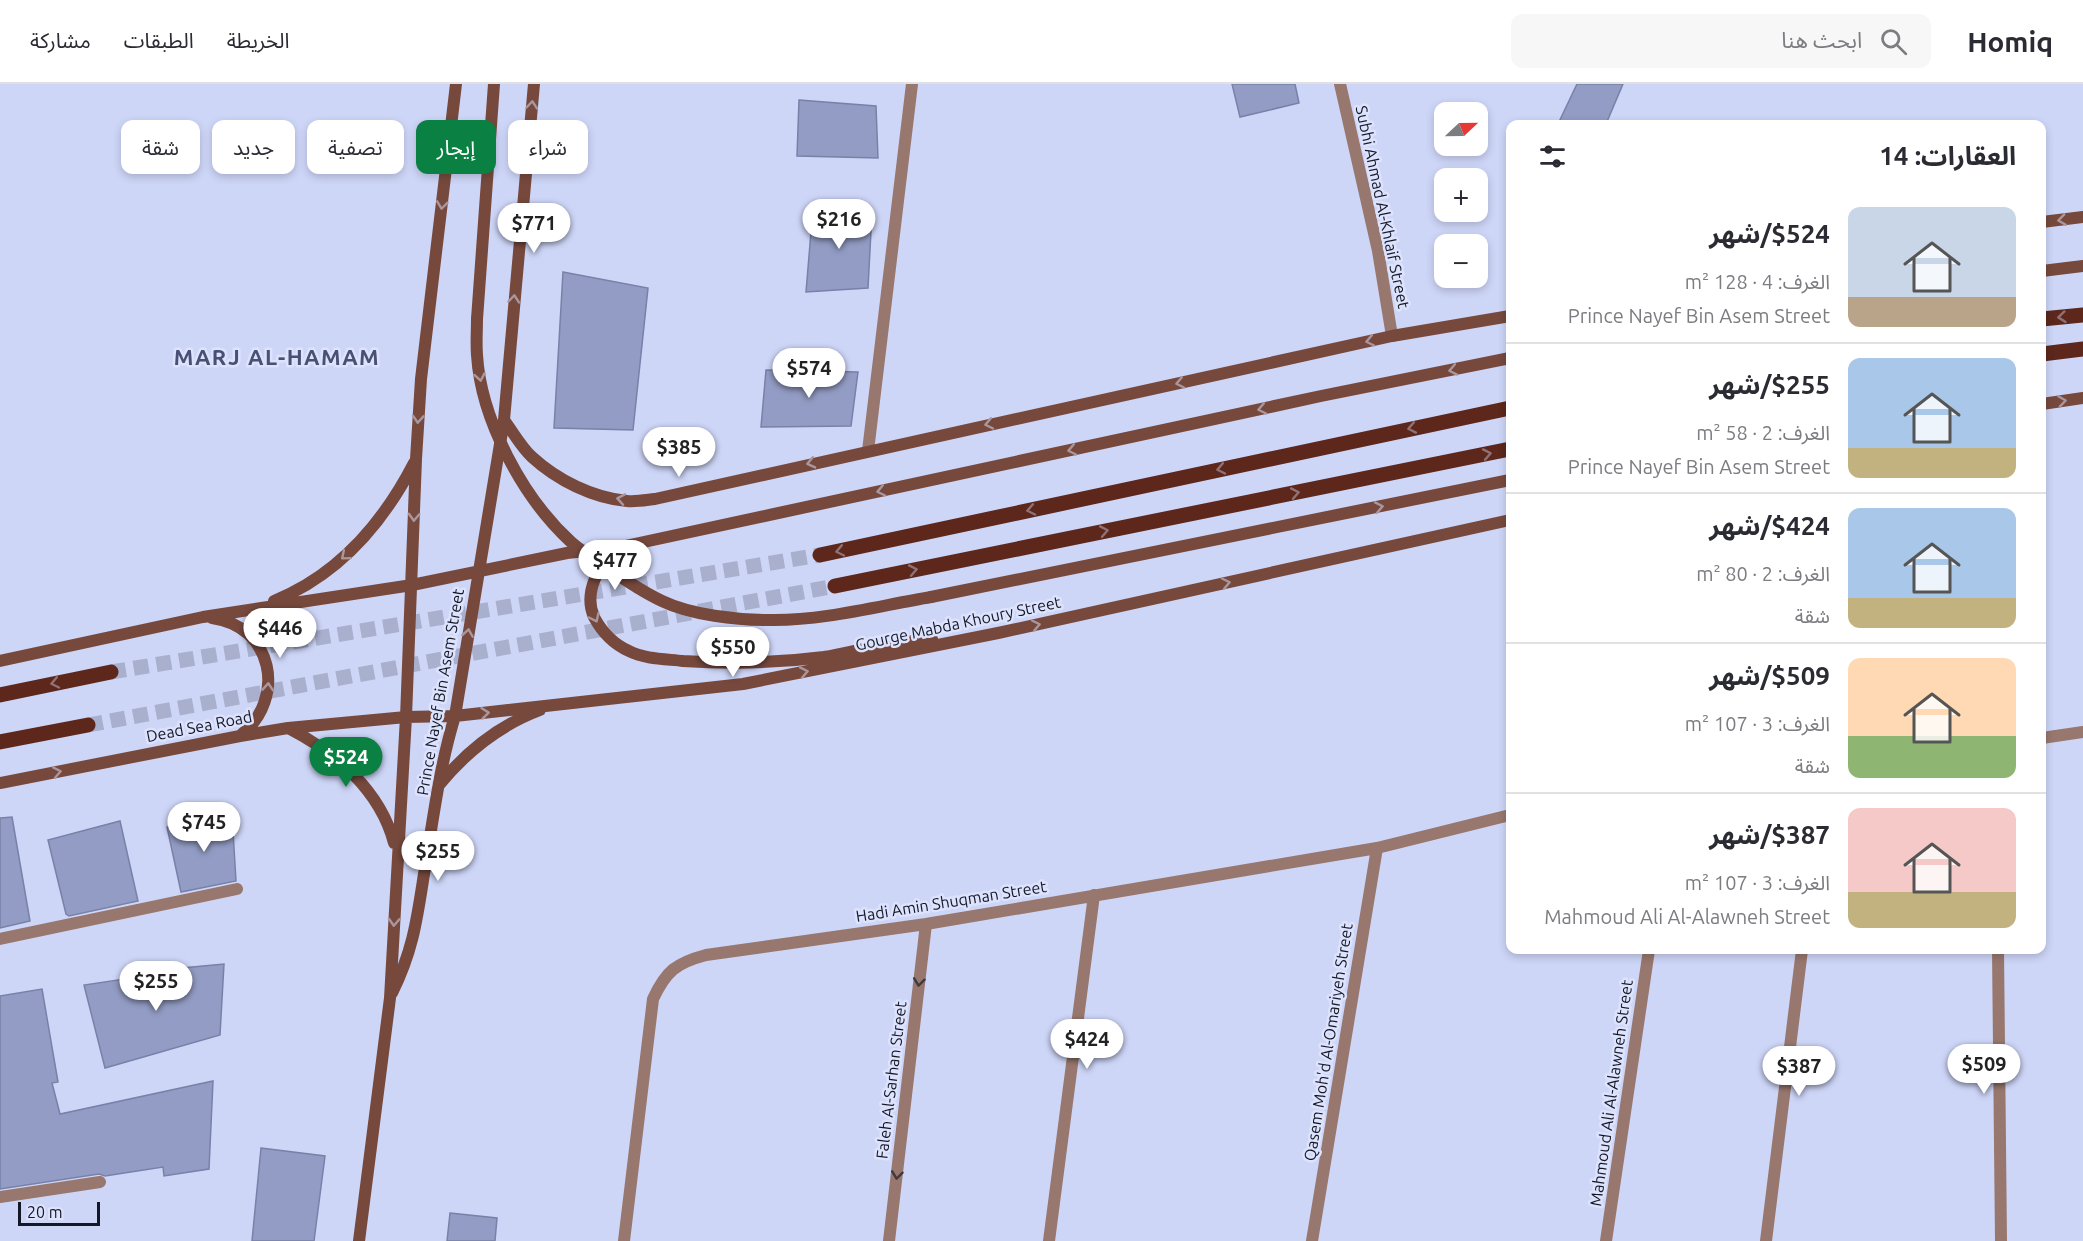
<!DOCTYPE html>
<html lang="ar">
<meta charset="utf-8">
<style>
:root{--surface:#fff;--page:#f7f7f7;--text:#2b2b33;--muted:#7c7c81;--line:#e1e1e2;--accent:#0b8043}
body{margin:0;font-family:Ubuntu,"Noto Sans Arabic",sans-serif;background:var(--page);color:var(--text);direction:rtl;height:100vh;display:flex;flex-direction:column;font-size:22px;white-space:nowrap}
*{box-sizing:border-box;margin:0}
p{font-size:20px;color:var(--muted)}
.icon{flex:none;width:33px;height:33px;fill:none;stroke:currentColor;stroke-width:2;stroke-linecap:round;stroke-linejoin:round}
.map{position:relative;flex:1;overflow:hidden;direction:ltr}
.details{position:absolute;left:1506px;top:36px;width:540px;height:834px;display:flex;flex-direction:column;background:var(--surface);border-radius:12px;box-shadow:0 3px 9px #0003;direction:rtl}
.details>*{flex:none}
.banner{position:absolute;left:18px;top:36px;width:570px;height:54px;direction:rtl;display:flex;gap:12px}
.needle{width:39px;rotate:68deg}
.controls{position:absolute;left:1434px;top:18px;display:grid;gap:12px}
.controls a{display:grid;place-items:center;width:54px;height:54px;border-radius:12px;background:var(--surface);box-shadow:0 3px 9px #0003;font-size:30px}
.scale{position:absolute;left:18px;bottom:15px;width:82px;box-sizing:border-box;padding-left:6px;border:3px solid #141826;border-top:0;font-size:16px;line-height:21px;white-space:nowrap;color:#141826;-webkit-text-stroke:4px #dde3fd;paint-order:stroke}
.price{position:absolute;translate:-50% -51px;padding:0 14px;border-radius:21px;background:#fff;color:#222;font-size:20px;line-height:39px;filter:drop-shadow(0 2px 3px #0008)}
.price::after{content:'';position:absolute;left:50%;top:36px;width:18px;height:14px;margin-left:-9px;background:inherit;clip-path:polygon(0 0,100% 0,50% 100%)}
.price.on{background:var(--accent);color:#fff}
ul{padding:0;list-style:none}
li{display:flex;align-items:center;gap:18px;height:150px;padding:0 30px}
li+li{border-top:2px solid var(--line)}
li span{display:grid;place-items:center;flex:none;width:168px;height:120px;border-radius:12px;color:#555}
li>.icon{margin-inline-start:auto}
span .icon{width:72px;height:72px;fill:#fffc;stroke-width:1}
li b{font-size:26px}
h2{display:flex;justify-content:space-between;align-items:center;height:72px;padding:0 30px;font-size:26px}
.chip{padding:0 21px;border-radius:12px;background:var(--surface);box-shadow:0 3px 9px #0003;font-size:21px;line-height:54px}
.chip.on{background:var(--accent);color:#fff}
header{display:flex;align-items:center;gap:36px;box-sizing:border-box;height:84px;padding:0 30px;background:var(--surface);border-bottom:2px solid var(--line)}
header strong{font-size:28px}
nav{display:flex;gap:33px;margin-inline-start:auto;font-size:21px}
.search{width:420px;height:54px;background:var(--page);display:flex;align-items:center;gap:15px;box-sizing:border-box;padding:0 21px;border-radius:12px;color:var(--muted);font-size:22px}
.map>svg:first-child{display:block}
.building{fill:#939cc4;stroke:#7881a8;stroke-width:1.5}
.lines{fill:none;stroke-linecap:round;stroke-linejoin:round}
.primary-tunnel{stroke:#a9b0ce;stroke-width:15;stroke-dasharray:15 8;stroke-linecap:butt}
.street{stroke:#98776e;stroke-width:12}
.secondary{stroke:#77493d;stroke-width:12}
.primary{stroke:#5d271b;stroke-width:15}
.secondary-bridge{stroke:#77493d;stroke-width:12}
.oneway{stroke:#aa969d}
.oneway2{stroke:#907275}
.oneway3{stroke:#42393f}
.labels{text-anchor:middle;dominant-baseline:central;stroke-width:5;stroke-linejoin:round;paint-order:stroke}
.street-label{font-size:16px;fill:#141826;stroke:#dde3fd}
.district-label{font-size:22px;font-weight:bold;letter-spacing:1.5px;fill:#485073;stroke:#dde3fd}
</style>
<header>
<strong>Homiq</strong>
<div class="search"><svg class="icon" aria-label="search" viewBox="0 0 24 24"><circle cx="10" cy="10" r="6"/><path d="M15 15l6 6"/></svg>ابحث هنا</div>
<nav><a>الخريطة</a><a>الطبقات</a><a>مشاركة</a></nav>
</header>
<div class="map">
<svg width="2083" height="1157" viewBox="0 0 2083 1157">
<rect width="100%" height="100%" fill="#ced6f8"/>
<path class="building" d="M 1232,0 L 1295,0 L 1299,19 L 1240,33 Z
M 1577,0 L 1623,0 L 1606,40 L 1558,40 Z
M 799,16 L 876,22 L 878,74 L 797,72 Z
M 813,124 L 872,128 L 868,204 L 806,208 Z
M 563,188 L 648,204 L 633,346 L 554,344 Z
M 766,286 L 858,288 L 851,342 L 761,343 Z
M 232,731 L 236,797 L 181,808 L 167,743 Z
M 12,733 L 30,837 L 0,844 L 0,734 Z
M 120,737 L 138,817 L 69,832 L 66,830 L 48,756 Z
M 224,880 L 220,951 L 105,984 L 84,901 L 172,888 L 171,885 Z
M 42,905 L 58,998 L 52,999 L 60,1030 L 213,997 L 209,1085 L 164,1092 L 163,1083 L 105,1092 L 99,1090 L 0,1105 L 0,912 Z
M 261,1064 L 325,1072 L 314,1157 L 252,1157 Z
M 450,1129 L 497,1134 L 495,1157 L 447,1157 Z"/>
<g class="lines">
<path class="primary-tunnel" d="M 111,588 L 820,471
M 88,641 L 835,502"/>
<path class="street" d="M 1340,0 L 1378,167 L 1392,252
M 868,367 L 912,0
M 2042,654 L 2083,648
M 0,855 L 237,805
M 1998,866 L 2001,1157
M 0,1113 L 100,1098
M 624,1157 L 653,915 C 666,887 676,879 706,871 L 926,840 L 1377,764 L 1510,731
M 889,1157 L 926,840
M 1049,1157 L 1094,811
M 1312,1157 L 1377,764
M 1606,1157 L 1649,866
M 1766,1157 L 1802,866"/>
<path class="secondary" d="M 2042,138 L 2083,133
M 2042,187 L 2083,182
M 477,235 L 494,0
M 2042,320 L 2083,314
M 504,336 C 513,348 521,363 532,373 C 557,396 593,414 627,417 C 636,418 646,416 655,415 L 1392,252 L 1510,232
M 616,464 C 599,482 583,508 594,533 C 602,548 613,560 629,567 C 644,575 666,575 683,577 C 729,580 777,579 824,573 C 848,569 872,562 896,559 C 908,557 920,556 932,555
M 931,513 L 1510,396
M 274,517 C 338,491 383,439 414,379
M 212,534 C 273,542 287,614 241,651
M 0,577 L 203,533 L 412,501 L 567,469 L 616,464 L 1321,312 L 1510,274
M 290,645 C 336,669 380,706 394,759
M 0,699 L 240,652 L 288,644 L 406,633 L 455,632 L 743,600 L 998,549 L 1510,436
M 439,701 C 466,668 500,641 540,626
M 392,909 C 413,867 417,835 424,790 C 433,737 439,684 455,632 L 504,336 L 534,0
M 359,1157 L 390,914 L 406,633 L 416,375 L 421,295 L 456,0"/>
<path class="primary" d="M 2042,235 L 2083,231
M 2042,270 L 2083,265
M 820,471 L 1510,324
M 835,502 L 1510,365
M 0,611 L 111,588
M 0,658 L 88,641"/>
<path class="secondary-bridge" d="M 477,235 C 477,247 476,259 477,271 C 481,336 523,414 571,458 C 582,468 596,476 608,484 C 625,496 643,508 662,517 C 691,531 737,536 769,536 C 823,537 878,522 931,513"/>
</g>
<defs><path id="oneway-chevron" d="M-2-3.5L2.5 0L-2 3.5" fill="none" stroke-width="1.6" stroke-linecap="round" stroke-linejoin="round" transform="scale(1.5)"/></defs>
<g class="oneway">
<use href="#oneway-chevron" transform="translate(532 21) rotate(-85)"/>
<use href="#oneway-chevron" transform="translate(442 121) rotate(97)"/>
<use href="#oneway-chevron" transform="translate(2062 136) rotate(172)"/>
<use href="#oneway-chevron" transform="translate(514 215) rotate(-85)"/>
<use href="#oneway-chevron" transform="translate(1370 257) rotate(168)"/>
<use href="#oneway-chevron" transform="translate(1453 286) rotate(169)"/>
<use href="#oneway-chevron" transform="translate(480 293) rotate(80)"/>
<use href="#oneway-chevron" transform="translate(1180 299) rotate(168)"/>
<use href="#oneway-chevron" transform="translate(2062 317) rotate(-8)"/>
<use href="#oneway-chevron" transform="translate(1262 325) rotate(168)"/>
<use href="#oneway-chevron" transform="translate(418 335) rotate(94)"/>
<use href="#oneway-chevron" transform="translate(989 340) rotate(168)"/>
<use href="#oneway-chevron" transform="translate(1072 366) rotate(168)"/>
<use href="#oneway-chevron" transform="translate(811 379) rotate(167)"/>
<use href="#oneway-chevron" transform="translate(881 407) rotate(168)"/>
<use href="#oneway-chevron" transform="translate(621 415) rotate(-170)"/>
<use href="#oneway-chevron" transform="translate(1379 423) rotate(-11)"/>
<use href="#oneway-chevron" transform="translate(414 433) rotate(92)"/>
<use href="#oneway-chevron" transform="translate(345 472) rotate(140)"/>
<use href="#oneway-chevron" transform="translate(1226 499) rotate(-12)"/>
<use href="#oneway-chevron" transform="translate(595 534) rotate(65)"/>
<use href="#oneway-chevron" transform="translate(1036 541) rotate(-12)"/>
<use href="#oneway-chevron" transform="translate(468 549) rotate(-81)"/>
<use href="#oneway-chevron" transform="translate(804 588) rotate(-11)"/>
<use href="#oneway-chevron" transform="translate(268 603) rotate(-86)"/>
<use href="#oneway-chevron" transform="translate(485 629) rotate(-6)"/>
<use href="#oneway-chevron" transform="translate(57 688) rotate(-11)"/>
<use href="#oneway-chevron" transform="translate(394 838) rotate(93)"/>
</g>
<g class="oneway2">
<use href="#oneway-chevron" transform="translate(2062 233) rotate(174)"/>
<use href="#oneway-chevron" transform="translate(1412 344) rotate(169)"/>
<use href="#oneway-chevron" transform="translate(1487 370) rotate(-11)"/>
<use href="#oneway-chevron" transform="translate(1221 385) rotate(168)"/>
<use href="#oneway-chevron" transform="translate(1295 409) rotate(-11)"/>
<use href="#oneway-chevron" transform="translate(1031 426) rotate(168)"/>
<use href="#oneway-chevron" transform="translate(1104 447) rotate(-11)"/>
<use href="#oneway-chevron" transform="translate(840 467) rotate(168)"/>
<use href="#oneway-chevron" transform="translate(913 486) rotate(-11)"/>
<use href="#oneway-chevron" transform="translate(55 599) rotate(168)"/>
</g>
<g class="oneway3">
<use href="#oneway-chevron" transform="translate(919 898) rotate(97)"/>
<use href="#oneway-chevron" transform="translate(897 1091) rotate(97)"/>
</g>
<g class="labels">
<g class="street-label">
<text transform="translate(1383 123) rotate(78)">Subhi Ahmad Al-Khlaif Street</text>
<text transform="translate(958 539) rotate(-12)">Gourge Mabda Khoury Street</text>
<text transform="translate(440 608) rotate(-80)">Prince Nayef Bin Asem Street</text>
<text transform="translate(199 642) rotate(-11)">Dead Sea Road</text>
<text transform="translate(951 817) rotate(-9)">Hadi Amin Shuqman Street</text>
<text transform="translate(1328 958) rotate(-81)">Qasem Moh'd Al-Omariyeh Street</text>
<text transform="translate(891 996) rotate(-83)">Faleh Al-Sarhan Street</text>
<text transform="translate(1611 1009) rotate(-82)">Mahmoud Ali Al-Alawneh Street</text>
</g>
<g class="district-label">
<text x="277" y="272">MARJ AL-HAMAM</text>
</g>
</g>
</svg>
<div class="controls">
<a><svg class="needle" viewBox="-14 -14 28 28"><path d="M0-13l5 13h-10z" fill="#e53935"/><path d="M0 13l5-13h-10z" fill="#7c7c81"/></svg></a>
<a>+</a>
<a>−</a>
</div>
<div class="scale">20 m</div>
<b class="price" style="left:839px;top:166px">$216</b>
<b class="price" style="left:534px;top:170px">$771</b>
<b class="price" style="left:809px;top:315px">$574</b>
<b class="price" style="left:679px;top:394px">$385</b>
<b class="price" style="left:615px;top:507px">$477</b>
<b class="price" style="left:280px;top:575px">$446</b>
<b class="price" style="left:733px;top:594px">$550</b>
<b class="price on" style="left:346px;top:704px">$524</b>
<b class="price" style="left:204px;top:769px">$745</b>
<b class="price" style="left:438px;top:798px">$255</b>
<b class="price" style="left:156px;top:928px">$255</b>
<b class="price" style="left:1087px;top:986px">$424</b>
<b class="price" style="left:1984px;top:1011px">$509</b>
<b class="price" style="left:1799px;top:1013px">$387</b>
<div class="banner">
<a class="chip">شراء</a>
<a class="chip on">إيجار</a>
<a class="chip">تصفية</a>
<a class="chip">جديد</a>
<a class="chip">شقة</a>
</div>
<section class="details">
<h2>العقارات: 14<svg class="icon" aria-label="filters" viewBox="0 0 24 24"><path d="M4 7h16M4 17h16"/><circle cx="9" cy="7" r="2"/><circle cx="15" cy="17" r="2"/></svg></h2>
<ul>
<li><span style="background:linear-gradient(#c9d6e8 75%,#b9a48a 0)"><svg class="icon" aria-label="home" viewBox="0 0 24 24"><path d="M3 11l9-7 9 7M6 9v11h12V9"/></svg></span><div><b>$524/شهر</b><p>الغرف: 4 · 128 m²</p><p>Prince Nayef Bin Asem Street</p></div></li>
<li><span style="background:linear-gradient(#a9c7e8 75%,#c2b280 0)"><svg class="icon" aria-label="home" viewBox="0 0 24 24"><path d="M3 11l9-7 9 7M6 9v11h12V9"/></svg></span><div><b>$255/شهر</b><p>الغرف: 2 · 58 m²</p><p>Prince Nayef Bin Asem Street</p></div></li>
<li><span style="background:linear-gradient(#a9c7e8 75%,#c2b280 0)"><svg class="icon" aria-label="home" viewBox="0 0 24 24"><path d="M3 11l9-7 9 7M6 9v11h12V9"/></svg></span><div><b>$424/شهر</b><p>الغرف: 2 · 80 m²</p><p>شقة</p></div></li>
<li><span style="background:linear-gradient(#ffd9b3 65%,#8fb573 0)"><svg class="icon" aria-label="home" viewBox="0 0 24 24"><path d="M3 11l9-7 9 7M6 9v11h12V9"/></svg></span><div><b>$509/شهر</b><p>الغرف: 3 · 107 m²</p><p>شقة</p></div></li>
<li><span style="background:linear-gradient(#f6c9c9 70%,#c2b280 0)"><svg class="icon" aria-label="home" viewBox="0 0 24 24"><path d="M3 11l9-7 9 7M6 9v11h12V9"/></svg></span><div><b>$387/شهر</b><p>الغرف: 3 · 107 m²</p><p>Mahmoud Ali Al-Alawneh Street</p></div></li>
</ul>
</section>
</div>
